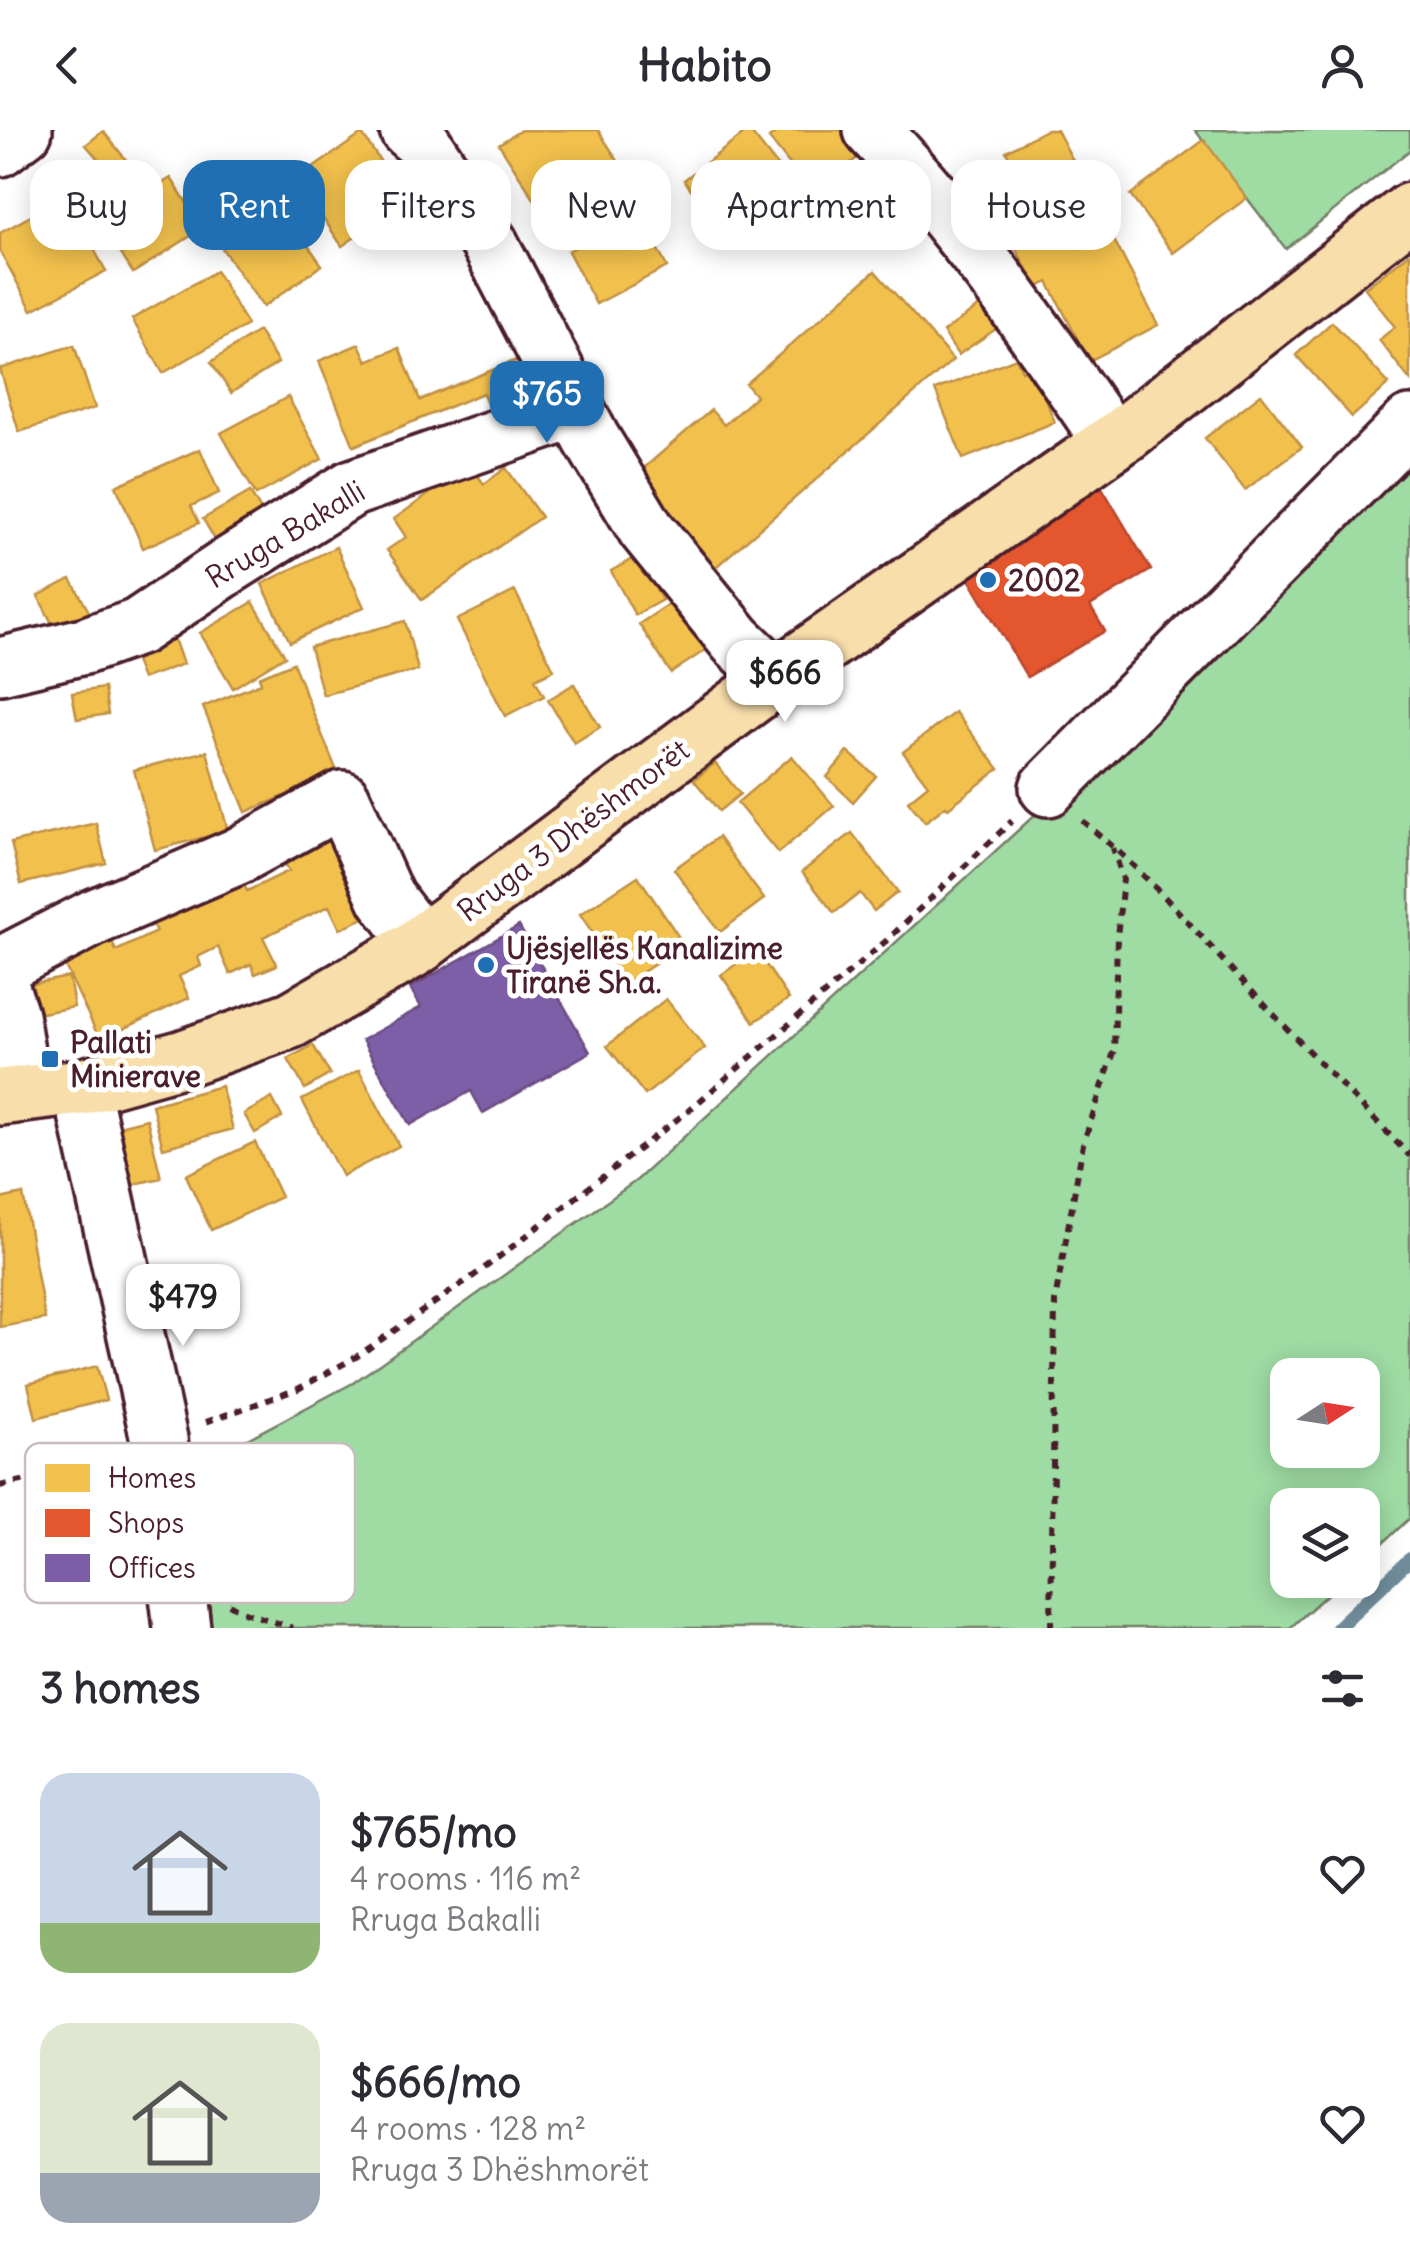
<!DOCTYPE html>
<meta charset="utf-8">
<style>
:root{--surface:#fff;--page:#f7f7f7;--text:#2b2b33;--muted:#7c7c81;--accent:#1f6fb2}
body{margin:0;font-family:Delius,sans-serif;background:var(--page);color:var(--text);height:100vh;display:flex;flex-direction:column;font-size:38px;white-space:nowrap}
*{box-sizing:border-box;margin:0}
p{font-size:32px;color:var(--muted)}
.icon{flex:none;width:55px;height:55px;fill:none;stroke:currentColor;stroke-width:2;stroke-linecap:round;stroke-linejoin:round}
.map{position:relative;height:1498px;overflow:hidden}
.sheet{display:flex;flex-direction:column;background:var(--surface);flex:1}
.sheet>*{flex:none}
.guide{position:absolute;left:30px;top:30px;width:1350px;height:90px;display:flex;gap:20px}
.needle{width:65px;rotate:78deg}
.tools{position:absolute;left:1270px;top:1228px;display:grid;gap:20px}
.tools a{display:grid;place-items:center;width:110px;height:110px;border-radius:20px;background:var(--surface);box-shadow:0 5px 25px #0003;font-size:50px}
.price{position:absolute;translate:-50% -85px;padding:0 22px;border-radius:20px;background:#fff;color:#222;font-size:32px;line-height:65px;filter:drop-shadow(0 2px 5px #0008)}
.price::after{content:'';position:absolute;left:50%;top:60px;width:30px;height:22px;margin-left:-15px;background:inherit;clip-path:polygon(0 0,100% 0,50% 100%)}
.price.current{background:var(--accent);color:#fff}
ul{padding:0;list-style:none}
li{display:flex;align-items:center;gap:30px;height:250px;padding:0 40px}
li span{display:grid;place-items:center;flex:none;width:280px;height:200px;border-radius:30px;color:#555}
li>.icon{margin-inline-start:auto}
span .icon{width:120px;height:120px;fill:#fffc;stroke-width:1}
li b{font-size:42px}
h2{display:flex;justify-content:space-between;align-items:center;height:120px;padding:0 40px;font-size:42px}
.chip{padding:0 35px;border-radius:30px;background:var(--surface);box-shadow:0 5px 25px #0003;font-size:35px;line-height:90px}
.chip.current{background:var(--accent);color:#fff}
header{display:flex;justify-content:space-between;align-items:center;height:130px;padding:0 40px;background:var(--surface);font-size:45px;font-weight:700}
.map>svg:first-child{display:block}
.green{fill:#9fdca4;stroke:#747e68;stroke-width:2.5;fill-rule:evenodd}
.homes{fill:#f2c14e;stroke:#c09044;stroke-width:2.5}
.shops{fill:#e4572e;stroke:#b6462d;stroke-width:2.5}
.offices{fill:#7b5ea7;stroke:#6c4b82;stroke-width:2.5}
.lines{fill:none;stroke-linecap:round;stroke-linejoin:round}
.stream{stroke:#6f8c9b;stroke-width:14}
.minor-casing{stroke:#4a1f2b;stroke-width:62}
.major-casing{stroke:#4a1f2b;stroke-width:62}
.path{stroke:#4a1f2b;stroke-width:6;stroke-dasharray:8 8;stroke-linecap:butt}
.minor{stroke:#fff;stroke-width:55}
.major{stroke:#f8deab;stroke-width:55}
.poi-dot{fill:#1f6fb2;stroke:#fff;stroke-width:4}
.labels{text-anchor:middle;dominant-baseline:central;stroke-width:10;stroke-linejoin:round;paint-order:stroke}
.street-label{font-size:30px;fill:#4a1f2b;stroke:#fff}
.poi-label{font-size:30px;font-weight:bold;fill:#4a1f2b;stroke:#fff;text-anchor:start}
.key{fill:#fff;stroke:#c9bcbf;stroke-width:2.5}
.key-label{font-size:28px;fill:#4a1f2b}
</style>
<header><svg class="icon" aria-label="back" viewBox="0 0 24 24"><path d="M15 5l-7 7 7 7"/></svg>Habito<svg class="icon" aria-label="person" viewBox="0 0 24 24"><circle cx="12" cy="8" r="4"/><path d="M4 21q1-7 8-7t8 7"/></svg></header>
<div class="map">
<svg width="1410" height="1498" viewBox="0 0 1410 1498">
<rect width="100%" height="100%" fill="#fff"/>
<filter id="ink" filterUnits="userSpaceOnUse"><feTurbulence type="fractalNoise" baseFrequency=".01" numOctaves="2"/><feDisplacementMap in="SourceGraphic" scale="20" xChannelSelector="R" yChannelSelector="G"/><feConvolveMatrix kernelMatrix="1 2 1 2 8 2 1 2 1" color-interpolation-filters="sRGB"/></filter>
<g filter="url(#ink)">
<path class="green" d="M 1195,0 L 1410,0 L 1410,20 L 1286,119 Z
M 1410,315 L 1410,1388 L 1363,1432 L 1362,1375 L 1288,1375 L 1288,1450 L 1343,1450 L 1290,1498 L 211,1498 L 202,1333 L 353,1253 L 637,1050 L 1038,682 ZM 1288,1245 L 1362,1245 L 1362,1320 L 1288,1320 Z"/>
<path class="homes" d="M 521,0 L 598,0 L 620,34 L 543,83 L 499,14 Z
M 749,0 L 793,56 L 727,107 L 684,50 Z
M 779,0 L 844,0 L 863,23 L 813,64 L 769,8 Z
M 1046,0 L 1057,0 L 1158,195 L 1089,231 L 1048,152 L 1036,158 L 1016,119 L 1030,112 L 1016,83 L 1034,74 L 1006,21 Z
M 103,1 L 127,31 L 111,44 L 86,15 Z
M 362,4 L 407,71 L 342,116 L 297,49 Z
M 1204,10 L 1247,68 L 1173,123 L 1130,65 Z
M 171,48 L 203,98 L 133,143 L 92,78 L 134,51 L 143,65 Z
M 65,67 L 106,141 L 32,180 L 0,121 L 0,103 Z
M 278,73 L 322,135 L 263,177 L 219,114 Z
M 639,84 L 667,137 L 596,174 L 568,121 Z
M 1410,123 L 1410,250 L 1379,210 L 1395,197 L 1365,158 Z
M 216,141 L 247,195 L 163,243 L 132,189 Z
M 875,141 L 953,230 L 709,443 L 629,351 L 711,280 L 724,295 L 756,266 L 746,254 Z
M 995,165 L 1012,188 L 958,225 L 943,202 Z
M 1332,192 L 1389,254 L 1352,287 L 1296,225 Z
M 258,201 L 278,233 L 231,263 L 211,232 Z
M 359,214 L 367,231 L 399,218 L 420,270 L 526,226 L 542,264 L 491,285 L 483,263 L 354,316 L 319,231 Z
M 74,215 L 95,278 L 19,302 L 0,239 Z
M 1016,228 L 1022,241 L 1043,232 L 1053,257 L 1042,262 L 1055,292 L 963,329 L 935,260 Z
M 1261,264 L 1302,317 L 1245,360 L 1205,308 Z
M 288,267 L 322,329 L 256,365 L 221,303 Z
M 200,319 L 219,363 L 191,376 L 199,393 L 143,418 L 116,356 Z
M 470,335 L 484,354 L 506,338 L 541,387 L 422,470 L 387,420 L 406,407 L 394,389 Z
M 250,362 L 268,393 L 221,420 L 203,389 Z
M 336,417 L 364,477 L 290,512 L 262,454 Z
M 638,426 L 662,470 L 635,485 L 611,441 Z
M 71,449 L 93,489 L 59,507 L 38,466 Z
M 515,461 L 554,540 L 535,549 L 544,566 L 505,586 L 457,490 Z
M 684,464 L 716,513 L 671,543 L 639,494 Z
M 253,472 L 285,526 L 233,558 L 200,503 Z
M 405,491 L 418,540 L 323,565 L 310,517 Z
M 173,506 L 183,534 L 142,549 L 131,521 Z
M 293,533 L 338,644 L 246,682 L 203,577 L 261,553 L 259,547 Z
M 574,554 L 600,597 L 574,613 L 548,570 Z
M 104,558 L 108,584 L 77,589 L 72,563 Z
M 955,582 L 999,639 L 948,678 L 946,676 L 925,692 L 908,671 L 928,655 L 903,622 Z
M 207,621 L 228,701 L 155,720 L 134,640 Z
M 848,622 L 876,646 L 853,672 L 827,647 Z
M 792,626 L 834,676 L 778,723 L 737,673 Z
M 715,633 L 740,664 L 719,681 L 694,650 Z
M 96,693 L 106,733 L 21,754 L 11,713 Z
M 852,703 L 898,762 L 874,781 L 860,763 L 834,783 L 802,742 Z
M 327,704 L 366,787 L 340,799 L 329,776 L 263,807 L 277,835 L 255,844 L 251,834 L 230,844 L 218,817 L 198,827 L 201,836 L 179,846 L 189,868 L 100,910 L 60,825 L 108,803 L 116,821 L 156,802 L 148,784 L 238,742 L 247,761 L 289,741 L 281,725 Z
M 718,707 L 764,769 L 720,802 L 674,739 Z
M 638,746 L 684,815 L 626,853 L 580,784 Z
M 756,820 L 789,869 L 754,892 L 721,845 Z
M 69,847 L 74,877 L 20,887 L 15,857 Z
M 666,869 L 705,918 L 645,965 L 607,916 Z
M 313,915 L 330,944 L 305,959 L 288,929 Z
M 359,940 L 399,1016 L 342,1046 L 302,970 Z
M 221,956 L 233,999 L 163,1018 L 152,975 Z
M 272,968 L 282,987 L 255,1003 L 244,984 Z
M 147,989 L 161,1048 L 125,1056 L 111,998 Z
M 255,1012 L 281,1067 L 211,1100 L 186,1045 Z
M 23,1064 L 45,1189 L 0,1197 L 0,1069 Z
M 97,1236 L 106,1270 L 36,1288 L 28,1254 Z"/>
<path class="shops" d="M 1101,356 L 1151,440 L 1090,476 L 1105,501 L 1027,547 L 962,437 Z"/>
<path class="offices" d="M 519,796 L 590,922 L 483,983 L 471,961 L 410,995 L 362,910 L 421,877 L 410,858 Z"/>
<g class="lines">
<path class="stream" d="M 1337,1498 L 1410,1429"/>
<g class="minor-casing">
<path id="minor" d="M 408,0 L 422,12 L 490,114 L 591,308 L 646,399 L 736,510 L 776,548
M 872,0 C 963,96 1038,204 1112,313
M 0,18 L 24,0
M 0,536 L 84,516 L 138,497 L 230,435 L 352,358 L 576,280
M 1048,658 L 1410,294
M 0,836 L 95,787 L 238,726 L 342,669 L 386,768 L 421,814
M 0,855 L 10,885 L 23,964
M 81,957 L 159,1309 L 182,1498"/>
</g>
<g class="major-casing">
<path id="major" d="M 0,967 L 81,957 L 184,928 L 291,890 L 414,819 L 776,548 L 1126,303 L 1410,81"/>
</g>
<path class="path" d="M 1082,691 C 1144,739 1192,798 1245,854 C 1299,912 1355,969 1410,1026
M 206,1292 L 298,1259 L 356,1227 L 482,1140 L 688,981 L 886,811 L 1012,691
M 0,1356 L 30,1349
M 229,1474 L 241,1481 L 293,1498
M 1051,1498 L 1055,1171 L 1083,1014 L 1114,922 L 1117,807 L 1123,749 L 1113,718"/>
<use href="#minor" class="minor"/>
<use href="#major" class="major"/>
</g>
</g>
<g class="poi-dot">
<circle cx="988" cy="450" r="10"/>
<circle cx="486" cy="835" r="10"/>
<rect x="40" y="919" width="20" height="20" rx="5"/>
</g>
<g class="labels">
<g class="street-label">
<text transform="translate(285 404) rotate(-31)">Rruga Bakalli</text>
<text transform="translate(573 700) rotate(-37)">Rruga 3 Dhëshmorët</text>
</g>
<g class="poi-label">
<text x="1008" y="450">2002</text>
<text x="506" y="818">Ujësjellës Kanalizime<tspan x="506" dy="34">Tiranë Sh.a.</tspan></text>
<text x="70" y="912">Pallati<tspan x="70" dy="34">Minierave</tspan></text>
</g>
</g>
<rect x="25" y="1313" width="330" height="160" rx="15" class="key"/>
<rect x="45" y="1334" width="45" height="28" fill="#f2c14e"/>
<rect x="45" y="1379" width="45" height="28" fill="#e4572e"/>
<rect x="45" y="1424" width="45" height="28" fill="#7b5ea7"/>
<g class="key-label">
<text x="108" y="1358">Homes</text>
<text x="108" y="1403">Shops</text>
<text x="108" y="1448">Offices</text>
</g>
</svg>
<div class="tools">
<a><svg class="needle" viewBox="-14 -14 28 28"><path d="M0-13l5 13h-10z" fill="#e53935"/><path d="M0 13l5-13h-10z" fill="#7c7c81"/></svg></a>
<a><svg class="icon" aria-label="layers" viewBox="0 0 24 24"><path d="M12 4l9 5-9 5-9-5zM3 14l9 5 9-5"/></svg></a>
</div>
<b class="price current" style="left:547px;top:316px">$765</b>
<b class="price" style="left:785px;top:595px">$666</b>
<b class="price" style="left:183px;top:1219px">$479</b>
<div class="guide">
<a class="chip">Buy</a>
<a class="chip current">Rent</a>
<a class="chip">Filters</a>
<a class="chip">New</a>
<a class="chip">Apartment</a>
<a class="chip">House</a>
</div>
</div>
<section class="sheet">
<h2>3 homes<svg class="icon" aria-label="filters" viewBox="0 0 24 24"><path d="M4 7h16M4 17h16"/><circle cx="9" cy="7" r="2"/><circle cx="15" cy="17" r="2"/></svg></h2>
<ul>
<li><span style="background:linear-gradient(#c9d6e8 75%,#8fb573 0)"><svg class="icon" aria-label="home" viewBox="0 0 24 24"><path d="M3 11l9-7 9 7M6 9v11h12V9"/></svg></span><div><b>$765/mo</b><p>4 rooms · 116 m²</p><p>Rruga Bakalli</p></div><svg class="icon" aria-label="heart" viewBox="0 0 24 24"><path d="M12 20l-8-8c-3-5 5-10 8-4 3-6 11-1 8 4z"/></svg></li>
<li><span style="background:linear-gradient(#dfe7d0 75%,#9aa5b1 0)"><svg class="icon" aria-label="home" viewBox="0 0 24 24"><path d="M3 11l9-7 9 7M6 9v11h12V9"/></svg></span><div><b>$666/mo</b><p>4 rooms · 128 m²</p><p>Rruga 3 Dhëshmorët</p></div><svg class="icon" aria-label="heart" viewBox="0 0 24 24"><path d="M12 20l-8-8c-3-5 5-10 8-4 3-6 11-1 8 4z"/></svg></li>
</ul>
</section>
